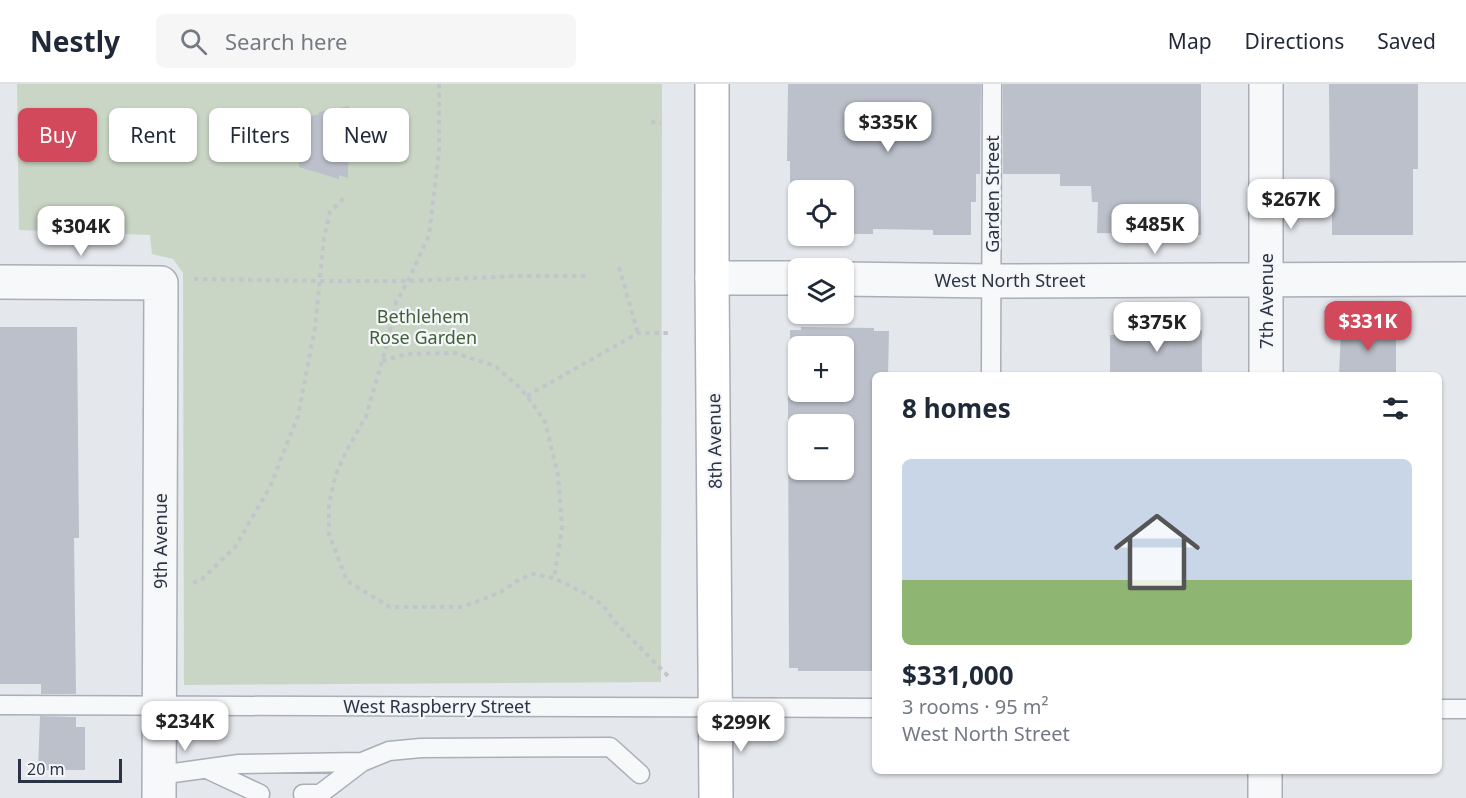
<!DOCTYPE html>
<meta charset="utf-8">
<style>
:root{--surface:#fff;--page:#f6f6f7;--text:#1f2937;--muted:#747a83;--line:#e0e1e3;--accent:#d1495b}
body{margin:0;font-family:"Noto Sans",sans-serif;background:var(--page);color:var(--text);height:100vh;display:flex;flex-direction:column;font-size:22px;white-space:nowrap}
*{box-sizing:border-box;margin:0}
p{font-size:20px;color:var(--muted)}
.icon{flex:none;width:33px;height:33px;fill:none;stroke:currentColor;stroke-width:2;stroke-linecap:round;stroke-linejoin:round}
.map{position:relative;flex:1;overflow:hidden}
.sheet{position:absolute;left:872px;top:288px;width:570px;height:402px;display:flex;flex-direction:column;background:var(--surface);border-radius:9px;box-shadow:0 2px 4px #0004}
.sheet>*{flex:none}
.guide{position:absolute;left:18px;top:24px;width:570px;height:54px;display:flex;gap:12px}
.tools{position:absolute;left:788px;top:96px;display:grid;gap:12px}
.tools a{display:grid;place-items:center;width:66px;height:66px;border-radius:9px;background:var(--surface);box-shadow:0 2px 4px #0004;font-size:30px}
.scale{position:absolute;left:18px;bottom:15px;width:104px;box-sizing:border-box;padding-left:6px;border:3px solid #2b3445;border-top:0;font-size:16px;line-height:21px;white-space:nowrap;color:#2b3445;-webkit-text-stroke:4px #f4f6f9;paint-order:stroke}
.price{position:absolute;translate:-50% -51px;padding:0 14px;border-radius:12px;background:#fff;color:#222;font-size:20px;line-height:39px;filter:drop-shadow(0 2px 3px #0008)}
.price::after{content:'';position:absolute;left:50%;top:36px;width:18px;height:14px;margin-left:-9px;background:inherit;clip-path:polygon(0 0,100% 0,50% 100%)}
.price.on{background:var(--accent);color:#fff}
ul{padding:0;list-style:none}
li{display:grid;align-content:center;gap:12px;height:318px;padding:0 30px}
li span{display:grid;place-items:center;height:186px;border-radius:9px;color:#555}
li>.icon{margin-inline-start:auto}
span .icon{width:108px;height:108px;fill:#fffc;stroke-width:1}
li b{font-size:26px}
h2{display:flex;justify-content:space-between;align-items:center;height:72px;padding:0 30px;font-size:26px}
.tag{padding:0 21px;border-radius:9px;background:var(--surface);box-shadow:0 2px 4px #0004;font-size:21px;line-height:54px}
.tag.on{background:var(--accent);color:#fff}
header{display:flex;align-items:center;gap:36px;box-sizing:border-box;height:84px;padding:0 30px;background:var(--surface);border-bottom:2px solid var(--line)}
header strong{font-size:28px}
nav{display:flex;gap:33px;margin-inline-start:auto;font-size:21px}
.search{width:420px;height:54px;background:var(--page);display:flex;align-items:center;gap:15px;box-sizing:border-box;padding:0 21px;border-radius:9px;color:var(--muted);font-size:22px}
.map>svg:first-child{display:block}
.green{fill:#c9d6c5}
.building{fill:#bbc0ca;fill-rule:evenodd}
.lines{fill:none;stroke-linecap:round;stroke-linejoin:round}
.service-casing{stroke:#a9aeb7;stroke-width:21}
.minor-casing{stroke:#a9aeb7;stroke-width:36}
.secondary-casing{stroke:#a9aeb7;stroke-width:36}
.path{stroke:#c2c5cb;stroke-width:4;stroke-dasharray:4.5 4.5;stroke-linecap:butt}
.service{stroke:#f7f8fa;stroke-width:18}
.minor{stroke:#f7f8fa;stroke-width:33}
.secondary{stroke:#fff;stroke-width:33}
.labels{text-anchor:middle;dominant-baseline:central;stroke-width:4.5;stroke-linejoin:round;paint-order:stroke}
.street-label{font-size:18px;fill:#2b3445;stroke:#f4f6f9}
.park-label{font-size:18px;fill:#3f6138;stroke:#f4f6f9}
</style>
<header>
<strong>Nestly</strong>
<div class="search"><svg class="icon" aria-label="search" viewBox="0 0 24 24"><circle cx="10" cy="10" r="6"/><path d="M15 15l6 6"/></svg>Search here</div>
<nav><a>Map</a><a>Directions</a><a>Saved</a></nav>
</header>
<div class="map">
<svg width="1466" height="714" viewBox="0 0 1466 714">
<rect width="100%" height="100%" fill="#e4e7ec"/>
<path class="green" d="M 17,0 L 662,0 L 661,598 L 184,601 L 183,189 L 173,175 L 152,170 L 150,151 L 19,146 Z"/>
<path class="building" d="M 788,0 L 981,0 L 980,90 L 976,90 L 976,118 L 971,118 L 971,151 L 933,151 L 933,146 L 873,145 L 873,150 L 843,150 L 843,106 L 798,106 L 798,150 L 797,146 L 790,146 L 790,77 L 787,77 Z
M 1003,0 L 1201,0 L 1201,151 L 1097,149 L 1098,118 L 1092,118 L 1091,102 L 1060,102 L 1060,90 L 1003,90 Z
M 1329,0 L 1418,0 L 1418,85 L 1413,85 L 1413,151 L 1332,151 L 1332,121 L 1330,121 Z
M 349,22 L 348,94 L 339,91 L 339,95 L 299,83 L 300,35 L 319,30 L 319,28 Z
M 0,243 L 77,243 L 79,454 L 74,454 L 76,610 L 41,610 L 41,600 L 0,600 Z
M 801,243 L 874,244 L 874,247 L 889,247 L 888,291 L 874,291 L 874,583 L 873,583 L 873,587 L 798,587 L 798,584 L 789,584 L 788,311 L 789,311 L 790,246 L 801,246 ZM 798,262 L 843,262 L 843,308 L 798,308 ZM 798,340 L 843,340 L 843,386 L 798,386 Z
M 1138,245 L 1202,246 L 1202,291 L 1110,291 L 1110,251 L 1138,251 Z
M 1341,245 L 1396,246 L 1396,291 L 1339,291 Z
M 40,632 L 76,633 L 76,643 L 85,643 L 85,686 L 38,686 Z"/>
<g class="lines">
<g class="service-casing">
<path id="service" d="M 991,291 L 992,0
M 0,621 L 874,624
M 1438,625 L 1466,625
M 207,685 L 260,710
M 159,691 L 239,680 L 362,678 L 389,667 L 421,664 L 610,663 L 640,690
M 303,710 L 320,710 L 362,678"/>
</g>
<g class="minor-casing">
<path id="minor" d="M 712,194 L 798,194
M 843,195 L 992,197 L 1466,195
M 0,198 L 161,199 L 159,714
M 1266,291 L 1266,0
M 1265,714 L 1265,687"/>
</g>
<g class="secondary-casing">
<path id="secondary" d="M 712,0 L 712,194 L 716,714"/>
</g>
<path class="path" d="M 439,0 L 439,68 L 429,151 L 408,197 L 396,218 L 387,260 L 366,332 L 347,366 L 336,390 L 329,420 L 329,450 L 347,497 L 390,523 L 462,523 L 499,509 L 520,495 L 533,490 L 554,494 L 584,509 L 603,521 L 615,538 L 668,592
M 651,38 L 661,39
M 619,183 L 638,249
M 194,195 L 320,197 L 408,197 L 519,192 L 586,192
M 382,277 L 406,270 L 455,269 L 495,282 L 518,302 L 527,312 L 545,338 L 558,391 L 562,444 L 554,494
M 527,312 L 638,249 L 668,249
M 193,499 L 202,495 L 235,463 L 270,403 L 298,332 L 315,244 L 324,154 L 330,128 L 345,113"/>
<use href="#service" class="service"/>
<use href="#minor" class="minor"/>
<use href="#secondary" class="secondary"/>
</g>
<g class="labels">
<g class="street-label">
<text transform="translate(992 110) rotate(-90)">Garden Street</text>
<text x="1010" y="196">West North Street</text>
<text transform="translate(1266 217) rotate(-90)">7th Avenue</text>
<text transform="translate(714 357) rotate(-91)">8th Avenue</text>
<text transform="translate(160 457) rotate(-90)">9th Avenue</text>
<text x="437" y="622">West Raspberry Street</text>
</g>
<g class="park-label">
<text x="423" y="232">Bethlehem<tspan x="423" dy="21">Rose Garden</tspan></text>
</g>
</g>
</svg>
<div class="tools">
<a><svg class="icon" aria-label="locate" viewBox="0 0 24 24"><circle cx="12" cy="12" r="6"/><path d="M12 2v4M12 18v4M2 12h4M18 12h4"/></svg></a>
<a><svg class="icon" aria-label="layers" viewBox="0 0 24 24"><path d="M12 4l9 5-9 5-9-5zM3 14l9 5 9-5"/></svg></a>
<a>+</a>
<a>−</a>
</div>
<div class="scale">20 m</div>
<b class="price" style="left:888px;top:69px">$335K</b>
<b class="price" style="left:1291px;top:146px">$267K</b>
<b class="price" style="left:1155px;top:171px">$485K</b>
<b class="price" style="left:81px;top:173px">$304K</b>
<b class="price on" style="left:1368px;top:268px">$331K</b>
<b class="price" style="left:1157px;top:269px">$375K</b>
<b class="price" style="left:185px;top:668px">$234K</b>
<b class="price" style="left:741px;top:669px">$299K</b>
<div class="guide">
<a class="tag on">Buy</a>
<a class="tag">Rent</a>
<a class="tag">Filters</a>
<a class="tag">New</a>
</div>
<section class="sheet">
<h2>8 homes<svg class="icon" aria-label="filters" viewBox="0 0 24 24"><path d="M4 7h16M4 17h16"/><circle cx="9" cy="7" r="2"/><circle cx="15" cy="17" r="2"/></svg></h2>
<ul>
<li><span style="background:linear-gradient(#c9d6e8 65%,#8fb573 0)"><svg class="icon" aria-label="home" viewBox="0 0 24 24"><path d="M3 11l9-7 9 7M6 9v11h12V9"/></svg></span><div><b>$331,000</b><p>3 rooms · 95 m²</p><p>West North Street</p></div></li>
</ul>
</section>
</div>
